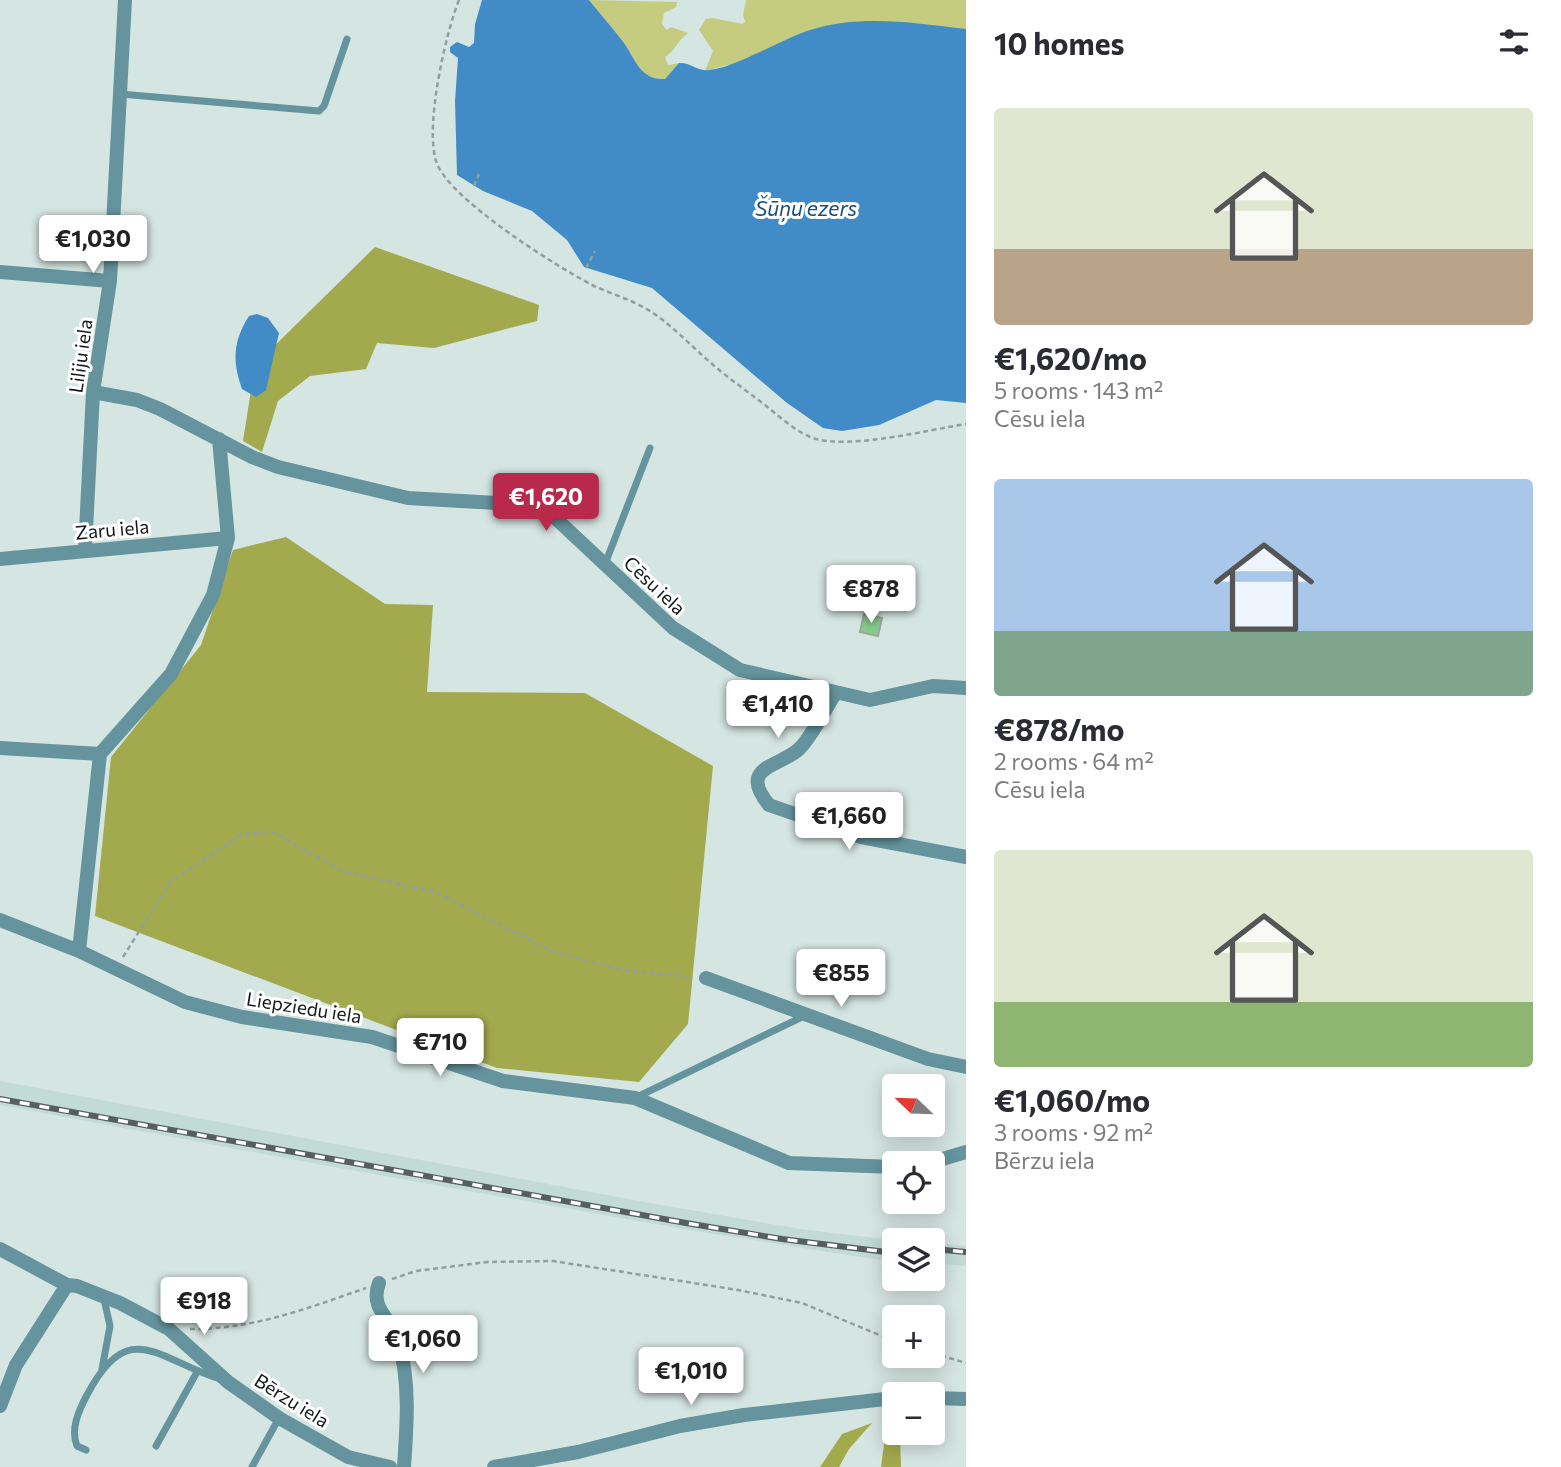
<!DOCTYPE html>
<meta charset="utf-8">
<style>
:root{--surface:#fff;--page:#f2f2f3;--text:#2b2b33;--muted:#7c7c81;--accent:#b9294c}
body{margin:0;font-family:Commissioner,sans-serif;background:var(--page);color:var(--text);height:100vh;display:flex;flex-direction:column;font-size:26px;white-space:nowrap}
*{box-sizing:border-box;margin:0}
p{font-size:23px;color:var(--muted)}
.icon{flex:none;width:38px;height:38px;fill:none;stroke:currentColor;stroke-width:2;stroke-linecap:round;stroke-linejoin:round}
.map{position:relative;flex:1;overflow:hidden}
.drawer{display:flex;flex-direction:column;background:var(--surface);width:595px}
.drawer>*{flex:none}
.needle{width:46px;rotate:293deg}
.buttons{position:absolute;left:882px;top:1074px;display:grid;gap:14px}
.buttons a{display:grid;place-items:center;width:63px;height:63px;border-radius:7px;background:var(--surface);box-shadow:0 4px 18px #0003;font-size:35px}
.price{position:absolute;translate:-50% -60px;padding:0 16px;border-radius:7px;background:#fff;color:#222;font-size:23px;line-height:46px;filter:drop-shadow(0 2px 4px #0008)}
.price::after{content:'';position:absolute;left:50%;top:42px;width:21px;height:16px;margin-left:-10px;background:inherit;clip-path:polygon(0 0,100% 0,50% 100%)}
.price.active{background:var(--accent);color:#fff}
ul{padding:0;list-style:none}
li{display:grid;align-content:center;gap:14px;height:371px;padding:0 28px}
li span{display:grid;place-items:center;height:217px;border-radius:7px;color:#555}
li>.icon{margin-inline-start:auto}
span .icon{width:126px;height:126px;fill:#fffc;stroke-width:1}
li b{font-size:30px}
h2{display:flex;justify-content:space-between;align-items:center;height:84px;padding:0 28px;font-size:30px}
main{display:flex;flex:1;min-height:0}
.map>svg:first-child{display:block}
.built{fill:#c2dbd5}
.green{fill:#c5cb7f}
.forest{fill:#a3aa4d}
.water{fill:#418cc7}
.building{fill:#87cd8b;stroke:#9ca69c;stroke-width:2}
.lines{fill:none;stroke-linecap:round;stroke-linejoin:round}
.path{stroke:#929f9c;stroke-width:2.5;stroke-dasharray:5 3.5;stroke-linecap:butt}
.lane{stroke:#65949e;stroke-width:7}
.street{stroke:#65949e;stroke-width:14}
.rail-casing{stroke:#565f5d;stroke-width:6}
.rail{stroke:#fff;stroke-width:3.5;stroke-dasharray:10;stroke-linecap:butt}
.labels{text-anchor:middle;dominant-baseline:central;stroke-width:6;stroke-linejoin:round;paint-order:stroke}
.street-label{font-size:19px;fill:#131817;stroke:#fff}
.water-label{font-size:21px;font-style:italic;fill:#194f78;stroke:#fff}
</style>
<main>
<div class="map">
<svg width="966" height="1467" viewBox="0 0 966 1467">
<rect width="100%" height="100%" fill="#d5e5e1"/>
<path class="built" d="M 0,1081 L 644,1202 L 800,1229 L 900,1241 L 894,1241 L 894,1261 L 880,1260 L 695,1231 L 334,1167 L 0,1105 Z
M 933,1243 L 966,1246 L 966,1266 L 933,1263 Z"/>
<path class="green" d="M 589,0 L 677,2 L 676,7 L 664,13 L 662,24 L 667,30 L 671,27 L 688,33 C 678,40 675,51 665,57 L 668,65 L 679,63 L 665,79 C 640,80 636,60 624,43 C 613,28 600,14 589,0 Z
M 746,0 L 966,0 L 966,45 L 728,65 L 705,71 L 713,51 L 699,30 L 706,19 L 713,18 L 742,24 L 745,22 L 743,15 Z"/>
<path class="forest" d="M 375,247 L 539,305 L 537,321 L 434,348 L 377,343 L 366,369 L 310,376 L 278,401 L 262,452 L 243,441 L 255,365 Z
M 286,537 L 385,604 L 433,605 L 427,692 L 585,693 L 713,766 L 688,1024 L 639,1082 L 497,1068 L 95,916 L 111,757 L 201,645 L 233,550 Z
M 872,1423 L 849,1449 L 839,1467 L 820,1467 L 842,1434 Z
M 886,1429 L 900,1436 L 901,1467 L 881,1467 Z"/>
<path class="water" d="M 482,0 L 589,0 C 600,14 613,28 624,43 C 636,60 640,80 665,79 L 679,63 C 689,62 695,69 704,70 C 727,73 785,37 810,30 C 861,14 914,23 966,29 L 966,403 L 936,400 L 879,425 L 842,431 L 823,428 L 787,403 L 652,288 L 584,267 L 567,240 L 532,211 L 483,191 L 457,175 L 455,101 L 458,58 L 450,52 L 450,47 L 457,42 L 469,47 L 474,43 L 475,24 Z
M 257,314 L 268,318 L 279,333 L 266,390 L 256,397 L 242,389 C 232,361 233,341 249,316 Z"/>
<path class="building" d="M 864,614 L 882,618 L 878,636 L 860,632 Z"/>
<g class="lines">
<path class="path" d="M 459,0 C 445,35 425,126 436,161 C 447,198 556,266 592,285 C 611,294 633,300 650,311 C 672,325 691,346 711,363 C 728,378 747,391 765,405 C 780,417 796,432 813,438 C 849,450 927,430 966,424
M 474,186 L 479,174
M 586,268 L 595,251
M 123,957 L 170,882 L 243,834 L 273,832 L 342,871 L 435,892 L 552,951 L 621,970 L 692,977
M 392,1279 L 416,1271 L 487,1262 L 553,1261 L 738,1290 L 802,1303 L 894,1341
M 190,1329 C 255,1329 305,1309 366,1288
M 933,1353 L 966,1363"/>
<path class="lane" d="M 120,94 L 319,111 L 324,106 L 347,39
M 605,564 L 650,448
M 635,1098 L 804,1016
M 102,1369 L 110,1326 L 104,1299
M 156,1446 L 197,1372
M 86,1450 L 77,1446 C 70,1429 79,1410 87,1395 C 129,1315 158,1360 220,1379
M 252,1467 L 279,1418"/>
<path class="street" d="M 0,272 L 110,281
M 93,392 L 137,400 L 160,409 L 252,457 L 278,467 L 408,498 L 531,505 L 551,514 L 673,628 L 740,670 L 870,700 L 933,686 L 966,688
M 85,550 L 93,392 L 110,281 L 125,0
M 0,559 L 228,538
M 835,694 C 825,709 812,737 799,749 C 780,767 737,766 769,805 L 861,837 L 966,857
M 0,748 L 100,754 L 171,674 L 213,595 L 228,538 L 219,439
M 0,920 L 79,951 L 185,1002 L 242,1017 L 372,1037 L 503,1081 L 635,1098 L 789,1163 L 894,1167
M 79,951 L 100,754
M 706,978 L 928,1059 L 966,1067
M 926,1164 L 966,1152
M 0,1249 L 67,1285 L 77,1286 L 120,1303 L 169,1329 L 228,1382 L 279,1418 L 348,1457 L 390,1467
M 379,1283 C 369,1310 392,1318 399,1342 C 410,1384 407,1424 404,1467
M 933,1398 L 966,1399
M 0,1406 L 16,1365 L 67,1285
M 494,1467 L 578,1452 L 680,1426 L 744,1415 L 894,1398"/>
<g class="rail-casing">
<path id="rail" d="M 0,1099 L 686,1223 L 782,1239 L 894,1253
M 933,1249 L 966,1252"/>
</g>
<use href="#rail" class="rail"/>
</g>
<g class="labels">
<g class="street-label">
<text transform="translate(80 356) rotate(-82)">Liliju iela</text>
<text transform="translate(112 529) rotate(-5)">Zaru iela</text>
<text transform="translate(655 585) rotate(43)">Cēsu iela</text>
<text transform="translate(304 1007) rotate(9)">Liepziedu iela</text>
<text transform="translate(292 1400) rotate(32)">Bērzu iela</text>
</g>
<g class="water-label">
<text x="806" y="207">Šūņu ezers</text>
</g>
</g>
</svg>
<div class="buttons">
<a><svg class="needle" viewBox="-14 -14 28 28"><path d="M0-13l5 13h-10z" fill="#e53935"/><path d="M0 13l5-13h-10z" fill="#7c7c81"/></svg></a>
<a><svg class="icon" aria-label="locate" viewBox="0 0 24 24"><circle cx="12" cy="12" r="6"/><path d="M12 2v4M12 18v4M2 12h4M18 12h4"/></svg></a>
<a><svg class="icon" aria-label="layers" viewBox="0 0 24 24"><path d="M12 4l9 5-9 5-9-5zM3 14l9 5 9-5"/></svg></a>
<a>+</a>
<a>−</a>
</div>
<b class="price" style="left:93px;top:275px">€1,030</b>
<b class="price active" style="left:546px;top:533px">€1,620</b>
<b class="price" style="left:871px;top:625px">€878</b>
<b class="price" style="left:778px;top:740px">€1,410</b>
<b class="price" style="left:849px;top:852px">€1,660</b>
<b class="price" style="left:841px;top:1009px">€855</b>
<b class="price" style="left:440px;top:1078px">€710</b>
<b class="price" style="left:204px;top:1337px">€918</b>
<b class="price" style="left:423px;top:1375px">€1,060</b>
<b class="price" style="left:691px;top:1407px">€1,010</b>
</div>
<section class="drawer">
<h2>10 homes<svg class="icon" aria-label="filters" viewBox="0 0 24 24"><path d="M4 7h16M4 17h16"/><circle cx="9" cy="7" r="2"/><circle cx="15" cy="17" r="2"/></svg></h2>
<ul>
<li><span style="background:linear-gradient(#dfe7d0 65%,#b9a48a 0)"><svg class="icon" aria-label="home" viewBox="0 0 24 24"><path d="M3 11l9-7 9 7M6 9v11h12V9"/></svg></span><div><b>€1,620/mo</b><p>5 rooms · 143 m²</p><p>Cēsu iela</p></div></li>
<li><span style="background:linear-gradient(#a9c7e8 70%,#7fa58c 0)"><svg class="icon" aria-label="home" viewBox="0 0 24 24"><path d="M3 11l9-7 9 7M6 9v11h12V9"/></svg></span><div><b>€878/mo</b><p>2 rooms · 64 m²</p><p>Cēsu iela</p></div></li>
<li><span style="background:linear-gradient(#dfe7d0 70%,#8fb573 0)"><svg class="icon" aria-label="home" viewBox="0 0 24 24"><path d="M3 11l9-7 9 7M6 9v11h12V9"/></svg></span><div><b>€1,060/mo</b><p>3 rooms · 92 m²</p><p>Bērzu iela</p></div></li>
</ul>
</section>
</main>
